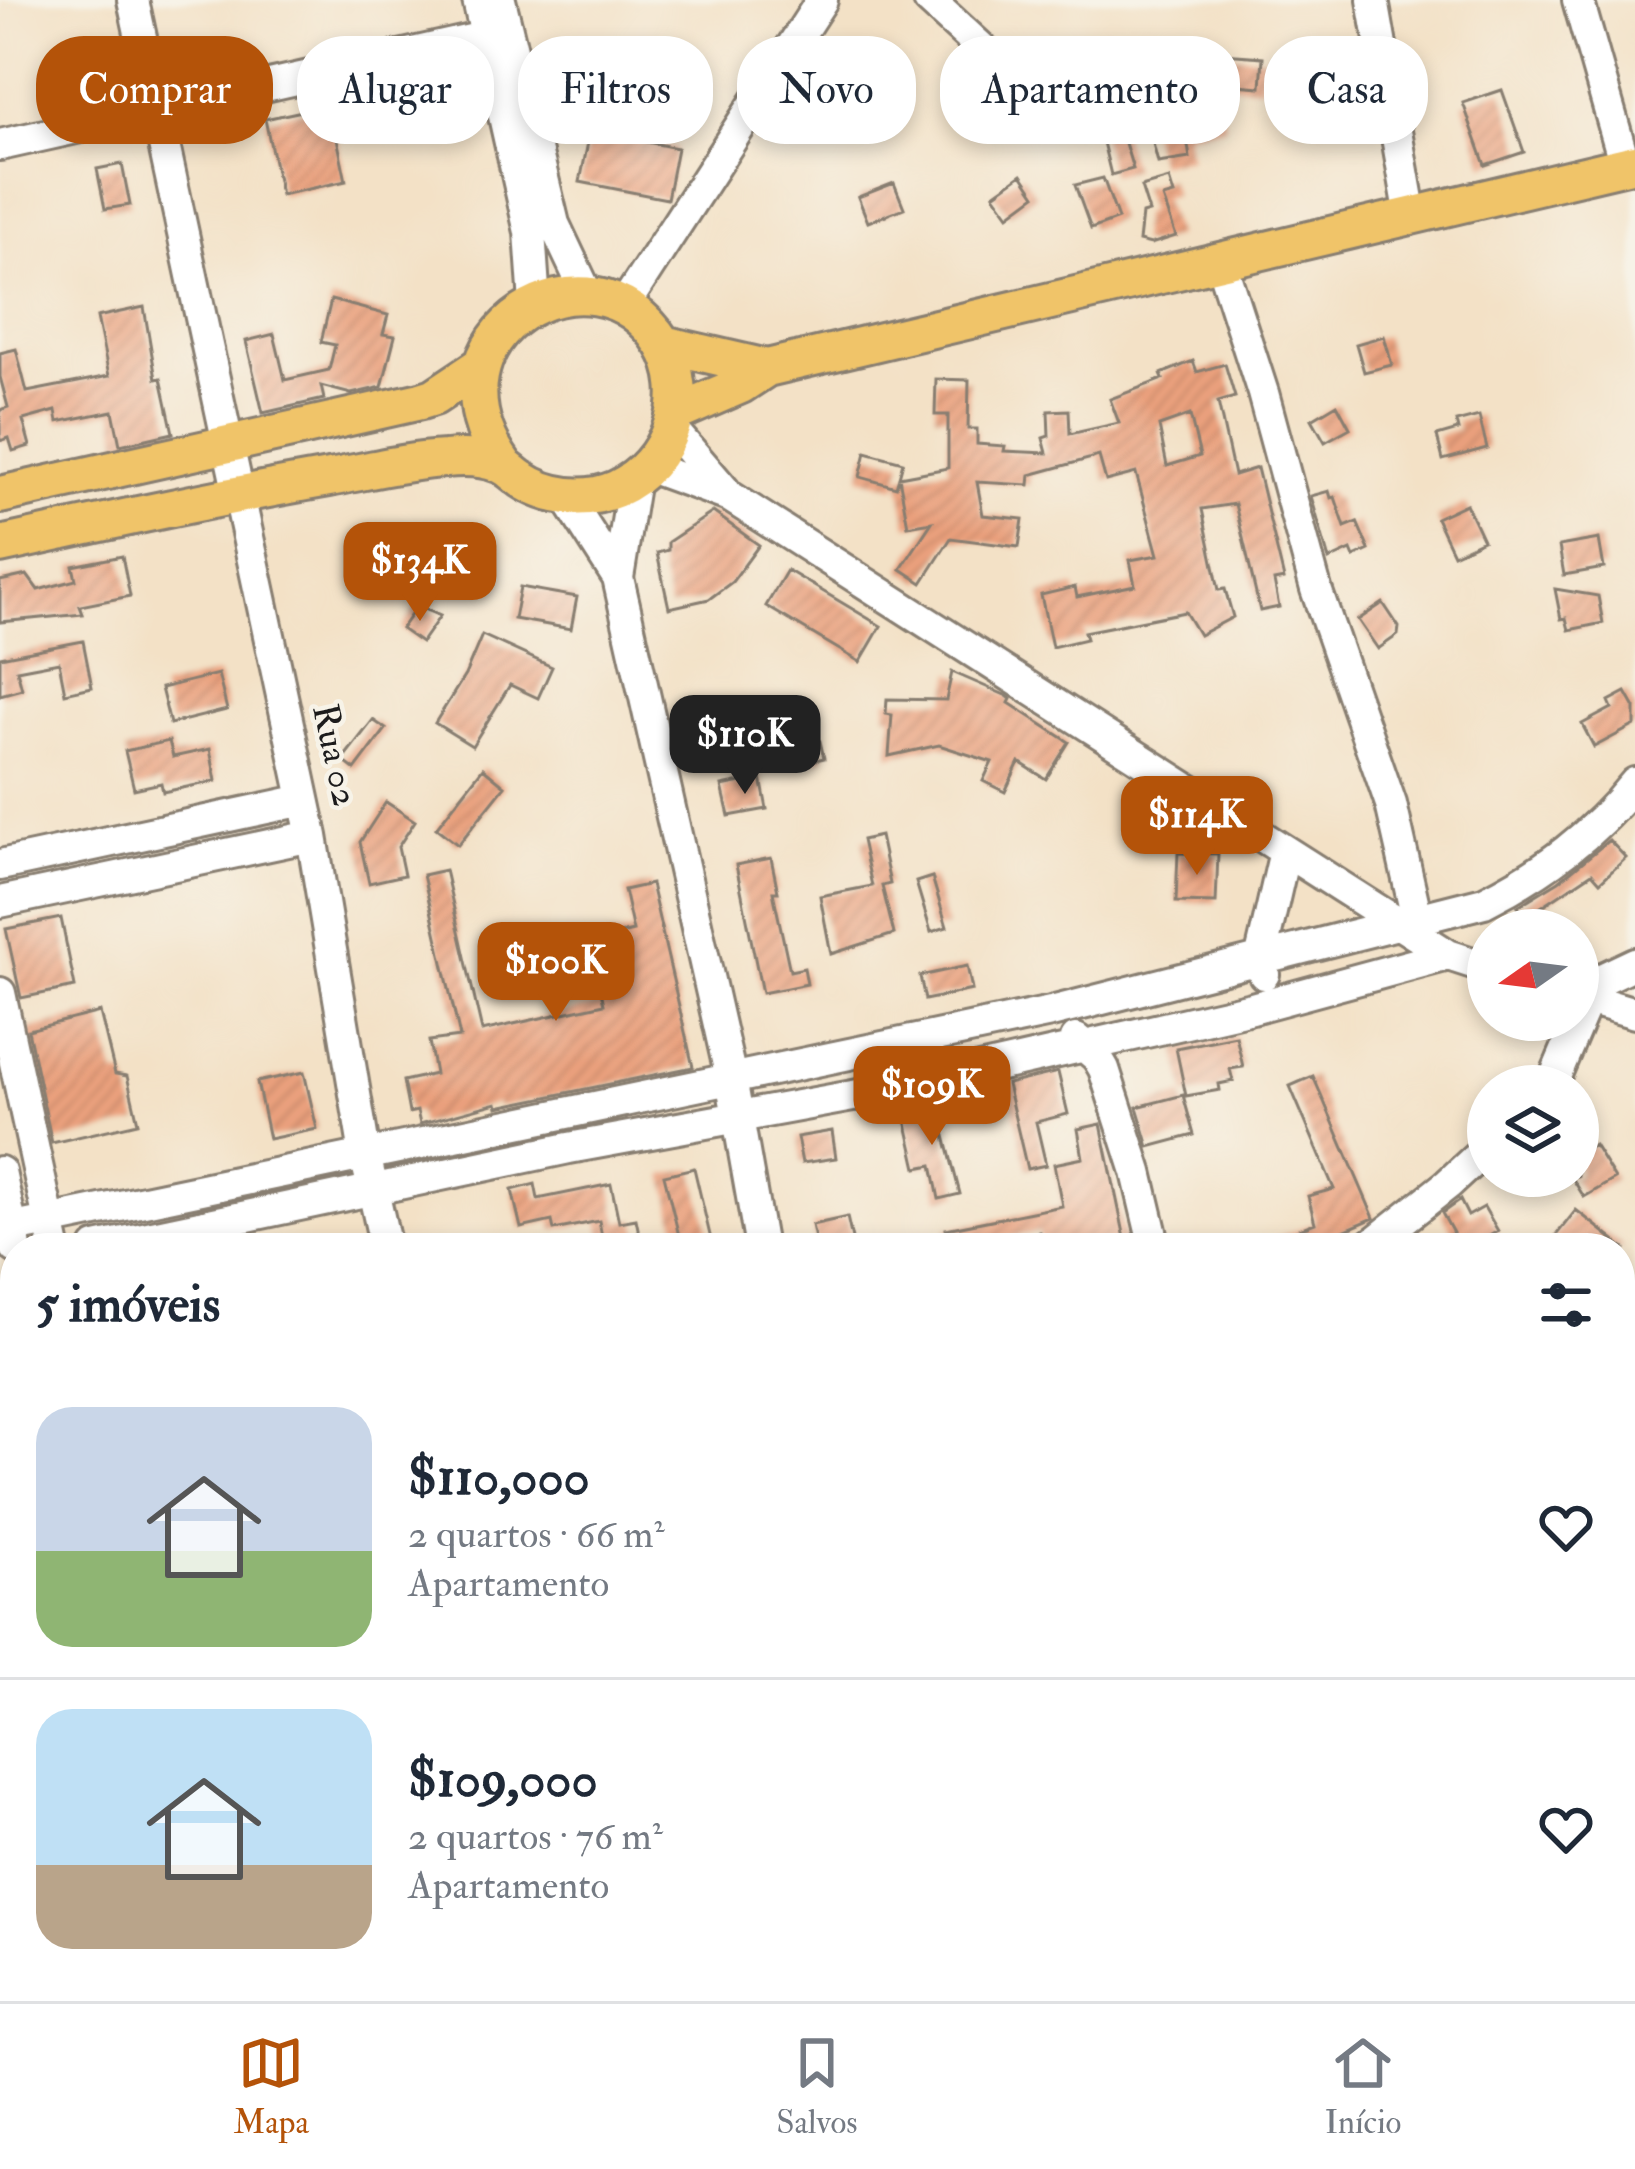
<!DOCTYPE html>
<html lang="pt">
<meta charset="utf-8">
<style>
:root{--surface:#fff;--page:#f2f2f3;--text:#1f2937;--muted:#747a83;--line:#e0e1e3;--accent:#b45309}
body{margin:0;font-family:"IM FELL Double Pica",serif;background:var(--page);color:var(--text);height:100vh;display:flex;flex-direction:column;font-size:45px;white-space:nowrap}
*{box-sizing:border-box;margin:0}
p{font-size:39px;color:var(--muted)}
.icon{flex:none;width:66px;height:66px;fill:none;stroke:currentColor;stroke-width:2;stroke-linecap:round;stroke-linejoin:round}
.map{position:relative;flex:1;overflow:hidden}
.sheet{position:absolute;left:0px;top:1233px;width:1635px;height:768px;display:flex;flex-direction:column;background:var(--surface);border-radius:48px 48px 0 0;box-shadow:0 6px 18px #0003}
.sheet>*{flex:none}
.banner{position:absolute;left:36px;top:36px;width:1563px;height:108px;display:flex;gap:24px}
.needle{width:78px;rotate:256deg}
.controls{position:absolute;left:1467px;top:909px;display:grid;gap:24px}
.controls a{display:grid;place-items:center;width:132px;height:132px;border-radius:50%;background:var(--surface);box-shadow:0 6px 18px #0003;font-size:60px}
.price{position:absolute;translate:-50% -102px;padding:0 27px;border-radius:24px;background:var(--accent);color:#fff;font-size:39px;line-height:78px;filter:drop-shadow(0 3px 6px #0008)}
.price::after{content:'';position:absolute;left:50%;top:72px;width:36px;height:27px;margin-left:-18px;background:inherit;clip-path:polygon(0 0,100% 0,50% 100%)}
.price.selected{background:#222;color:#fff}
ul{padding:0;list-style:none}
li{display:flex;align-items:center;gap:36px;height:300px;padding:0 36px}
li+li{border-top:3px solid var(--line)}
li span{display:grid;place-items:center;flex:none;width:336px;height:240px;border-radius:36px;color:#555}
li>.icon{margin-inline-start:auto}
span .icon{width:144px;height:144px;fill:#fffc;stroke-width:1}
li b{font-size:51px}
h2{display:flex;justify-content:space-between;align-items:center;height:144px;padding:0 36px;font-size:51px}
.pill{padding:0 42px;border-radius:48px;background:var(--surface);box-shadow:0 6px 18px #0003;font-size:42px;line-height:108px}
.pill.selected{background:var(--accent);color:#fff}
.tab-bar{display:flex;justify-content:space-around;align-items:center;height:168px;border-top:3px solid var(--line);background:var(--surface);font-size:33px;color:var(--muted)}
.tab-bar a{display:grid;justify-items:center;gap:6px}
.tab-bar .selected{color:var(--accent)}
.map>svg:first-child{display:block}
.building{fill:url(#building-hatch);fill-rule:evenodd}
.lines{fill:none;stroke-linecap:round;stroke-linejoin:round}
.minor-casing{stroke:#887e71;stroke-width:36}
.major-casing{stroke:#887e71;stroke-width:42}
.minor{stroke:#fff;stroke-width:30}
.major{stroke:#f0c469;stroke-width:36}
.labels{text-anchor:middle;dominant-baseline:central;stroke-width:9;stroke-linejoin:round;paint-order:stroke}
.street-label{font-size:36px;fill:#1c1c1c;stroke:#f7f3e8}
</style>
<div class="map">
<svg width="1635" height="2001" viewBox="0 0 1635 2001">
<defs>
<pattern id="building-hatch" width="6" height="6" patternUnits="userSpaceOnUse" patternTransform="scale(3)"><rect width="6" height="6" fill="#eaa07d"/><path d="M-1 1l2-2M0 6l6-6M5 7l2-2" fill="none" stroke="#c8896b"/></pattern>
</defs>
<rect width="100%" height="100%" fill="#f7f3e8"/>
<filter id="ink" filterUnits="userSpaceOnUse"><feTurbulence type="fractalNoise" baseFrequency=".00833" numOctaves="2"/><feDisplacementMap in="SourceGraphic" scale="24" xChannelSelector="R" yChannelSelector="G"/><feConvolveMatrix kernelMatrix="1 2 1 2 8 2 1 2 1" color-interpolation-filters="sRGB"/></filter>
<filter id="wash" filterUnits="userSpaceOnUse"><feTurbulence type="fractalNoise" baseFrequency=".004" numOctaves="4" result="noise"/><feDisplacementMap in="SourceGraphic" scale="48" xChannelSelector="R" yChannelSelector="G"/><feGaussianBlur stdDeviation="2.7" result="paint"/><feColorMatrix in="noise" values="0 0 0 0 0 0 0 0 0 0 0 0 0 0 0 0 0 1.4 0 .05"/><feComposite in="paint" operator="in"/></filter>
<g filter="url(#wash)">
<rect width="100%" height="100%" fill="#f3e1c6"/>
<g id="blocks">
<path class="building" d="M 584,45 L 607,137 L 607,134 L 677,148 L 667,199 L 580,182 L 592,122 L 567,128 L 549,54 Z
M 625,54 L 672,64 L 665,96 L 618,86 Z
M 1157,54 L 1167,91 L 1217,85 L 1225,126 L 1186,133 L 1190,158 L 1158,163 L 1132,60 Z
M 1222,54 L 1263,57 L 1261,87 L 1203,82 L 1200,58 Z
M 1101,65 L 1133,169 L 1111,175 L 1092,97 L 1086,98 L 1084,90 L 1072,95 L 1069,84 L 1057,88 L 1051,73 L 1072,66 L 1075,73 Z
M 1502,90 L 1524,152 L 1485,165 L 1463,103 Z
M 330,105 L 346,181 L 281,195 L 265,119 Z
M 838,105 L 839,129 L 804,130 L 803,107 Z
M 122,164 L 130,205 L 105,209 L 97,169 Z
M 1022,174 L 1036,195 L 1009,215 L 994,194 Z
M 1103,178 L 1118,219 L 1091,229 L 1075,185 Z
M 1169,179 L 1174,195 L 1163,198 L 1176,236 L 1151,244 L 1139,241 L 1142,214 L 1149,212 L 1141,187 Z
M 894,183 L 904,208 L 868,222 L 858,197 Z
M 331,300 L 388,315 L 383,334 L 395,336 L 382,387 L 351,394 L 321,386 L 324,399 L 263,413 L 246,341 L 274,334 L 285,380 L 329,370 L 335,345 L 321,342 Z
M 144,307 L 156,379 L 161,378 L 173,433 L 120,445 L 113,411 L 58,422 L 56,411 L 23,420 L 30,446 L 13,451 L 9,438 L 0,441 L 0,410 L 8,407 L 0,377 L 0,353 L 16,349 L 27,392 L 109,376 L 97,317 Z
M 1384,336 L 1392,365 L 1364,372 L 1356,344 Z
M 1193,361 L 1197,372 L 1225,364 L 1235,397 L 1218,402 L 1234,475 L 1257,468 L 1284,579 L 1274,581 L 1279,607 L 1260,611 L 1235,504 L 1202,509 L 1219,590 L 1225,589 L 1233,617 L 1199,635 L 1185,612 L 1084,632 L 1086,639 L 1052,647 L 1041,595 L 1075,587 L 1077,597 L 1135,585 L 1130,560 L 1158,555 L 1136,473 L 1106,481 L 1099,456 L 1030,475 L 1029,485 L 977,482 L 983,515 L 1023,519 L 1019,547 L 951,538 L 922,583 L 901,569 L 932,522 L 908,526 L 899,477 L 896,487 L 860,477 L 866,452 L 903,462 L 899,477 L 948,468 L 948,415 L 935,415 L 936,379 L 969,380 L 968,429 L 977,429 L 977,444 L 1005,446 L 1004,451 L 1047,453 L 1043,438 L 1049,436 L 1048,411 L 1069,410 L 1070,434 L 1119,423 L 1110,399 L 1163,379 L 1161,374 ZM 1190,415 L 1200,456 L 1167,466 L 1159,426 Z
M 1337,404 L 1350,428 L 1325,442 L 1312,419 Z
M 1479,416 L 1487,448 L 1443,460 L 1437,436 L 1458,430 L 1456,422 Z
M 1329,491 L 1331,498 L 1335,497 L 1345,527 L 1357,522 L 1369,550 L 1354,557 L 1351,550 L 1329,560 L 1311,496 Z
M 1466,504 L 1483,540 L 1453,554 L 1436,518 Z
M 713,512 L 759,545 L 732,582 L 709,599 L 669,608 L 657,553 L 668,550 L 668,542 Z
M 1599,539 L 1604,568 L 1564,575 L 1559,546 Z
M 122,556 L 130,596 L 80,606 L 83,614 L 0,622 L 0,581 L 27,575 L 38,590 L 76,580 L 73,566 Z
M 787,570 L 881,626 L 860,662 L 766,606 Z
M 520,587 L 577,597 L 571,629 L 514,619 Z
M 1555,589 L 1598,596 L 1603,623 L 1569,630 L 1566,618 L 1561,619 Z
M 1383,603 L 1399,627 L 1398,635 L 1378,649 L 1358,620 Z
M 417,606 L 440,616 L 421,643 L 401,629 Z
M 482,635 L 552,667 L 538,698 L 510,685 L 472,746 L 435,723 L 465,675 Z
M 83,641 L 92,687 L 65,693 L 59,662 L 17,670 L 22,689 L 0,695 L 0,657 Z
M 952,672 L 1007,696 L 1011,699 L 1009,703 L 1069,742 L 1046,779 L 1019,762 L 1005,792 L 983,781 L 992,762 L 939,745 L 889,756 L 892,715 L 886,714 L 887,699 L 946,700 Z
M 218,674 L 227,710 L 170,724 L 161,688 Z
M 1626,692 L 1635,708 L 1635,725 L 1594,747 L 1582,724 L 1612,708 L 1609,701 Z
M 373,720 L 386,729 L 355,770 L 342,760 Z
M 169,741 L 173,757 L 210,749 L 216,781 L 163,792 L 161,783 L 134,789 L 125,751 Z
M 820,741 L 824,758 L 776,769 L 772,752 Z
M 483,768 L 505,786 L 458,845 L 436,828 Z
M 761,778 L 767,809 L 729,816 L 722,786 Z
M 386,802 L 415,821 L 398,847 L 404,875 L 369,883 L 360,842 Z
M 880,836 L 890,884 L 882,886 L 894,934 L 831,954 L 820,896 L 872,886 L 862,840 Z
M 1609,840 L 1626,858 L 1600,882 L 1592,873 L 1526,917 L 1518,906 L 1559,881 Z
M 1178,853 L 1218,854 L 1216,903 L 1176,902 Z
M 771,858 L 778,892 L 773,892 L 790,971 L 804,968 L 807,984 L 762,993 L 736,865 Z
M 445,870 L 482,1031 L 604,1004 L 589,941 L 633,931 L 624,890 L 651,884 L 693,1067 L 498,1107 L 497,1103 L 420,1124 L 417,1111 L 409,1113 L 403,1081 L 435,1074 L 429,1041 L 460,1037 L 423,875 Z
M 932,877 L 947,927 L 931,932 L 916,882 Z
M 61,918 L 75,987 L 21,998 L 6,929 Z
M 967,966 L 972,990 L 925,1000 L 920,976 Z
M 100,1012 L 115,1074 L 127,1076 L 138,1123 L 52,1143 L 28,1030 Z
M 1236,1036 L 1243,1067 L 1230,1069 L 1233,1081 L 1219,1084 L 1220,1090 L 1186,1096 L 1176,1048 Z
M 304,1072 L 317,1129 L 269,1139 L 257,1082 Z
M 1058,1072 L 1068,1114 L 1036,1122 L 1046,1165 L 1027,1169 L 1007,1084 Z
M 1313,1076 L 1374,1218 L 1327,1238 L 1331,1248 L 1250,1248 L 1315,1223 L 1308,1196 L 1334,1189 L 1290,1086 Z
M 1183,1095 L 1194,1135 L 1149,1147 L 1137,1107 Z
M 931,1105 L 932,1110 L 938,1109 L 960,1194 L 939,1199 L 932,1165 L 917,1168 L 904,1111 Z
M 1101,1124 L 1127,1248 L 1041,1248 L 1039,1232 L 950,1248 L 946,1229 L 1062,1206 L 1054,1164 L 1083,1158 L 1078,1129 Z
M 832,1131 L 836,1158 L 802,1163 L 797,1137 Z
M 1594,1145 L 1615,1179 L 1584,1197 L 1571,1176 L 1578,1176 L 1578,1155 Z
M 694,1168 L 713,1248 L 682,1248 L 664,1175 Z
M 535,1184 L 538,1199 L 611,1184 L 619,1222 L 636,1219 L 642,1248 L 604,1248 L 599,1221 L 554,1230 L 552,1221 L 521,1228 L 512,1190 Z
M 1460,1200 L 1468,1216 L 1484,1207 L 1498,1231 L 1468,1248 L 1428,1248 L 1453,1233 L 1442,1213 Z
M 1576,1210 L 1624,1248 L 1546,1248 Z
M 847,1217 L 854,1248 L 817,1248 L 812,1225 Z"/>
</g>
</g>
<g filter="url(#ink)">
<use href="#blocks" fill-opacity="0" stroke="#887e71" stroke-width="3"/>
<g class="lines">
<g class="minor-casing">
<path id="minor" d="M 133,0 L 312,836 L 365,1154 L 386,1248
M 478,0 L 530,232 L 535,304
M 500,0 L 554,224 L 588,296
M 929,0 L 1014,78
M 1373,0 L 1411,217
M 1578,0 L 1625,165
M 0,145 L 507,32
M 1221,263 L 1263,393 L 1316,589 L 1391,804 L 1417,919
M 623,307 L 822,0
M 672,429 L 725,491
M 649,467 L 729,496 L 1448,955 L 1488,968
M 566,497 L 618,578 L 731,1078 L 761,1248
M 618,578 L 634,479
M 0,865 L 304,800
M 0,902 L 312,836
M 1264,974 L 1260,960 L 1285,851
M 1578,990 L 1635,963
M 0,993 L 55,1248
M 1578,996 L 1635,1013
M 1076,1039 L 1097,1057 L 1104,1069 L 1137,1172 L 1155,1248
M 1551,1086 L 1588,999
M 0,1172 L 16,1248
M 0,1231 L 1051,1012 L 1484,902 C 1544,872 1593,835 1635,783
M 96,1248 L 569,1148 L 913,1085 L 1252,1008 L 1448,955
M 1367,1248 L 1448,1184 L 1488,1147
M 0,1605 L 15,1602
M 0,1645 L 15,1643
M 1620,1754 L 1635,1764
M 1620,1949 L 1635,1956
M 162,1986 L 165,2001
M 202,1986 L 205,2001
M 924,1986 L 927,2001
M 505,2001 L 577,1986
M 689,2001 L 762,1986"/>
</g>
<g class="major-casing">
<path id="major" d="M 663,344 L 767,368
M 676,413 L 741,385 L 767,368 L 1635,163
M 0,495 L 421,401 L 434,397 L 482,365
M 0,545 C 109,521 219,497 329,478 C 367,471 407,461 445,459 C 463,457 482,457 499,464 C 508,467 513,474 521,479 C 549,498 585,502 616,489 C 670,465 694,395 663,344 C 592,230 412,335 504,465"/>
</g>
<use href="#minor" class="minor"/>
<use href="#major" class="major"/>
</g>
</g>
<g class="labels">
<g class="street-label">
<text transform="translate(335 755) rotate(78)">Rua 02</text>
</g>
</g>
</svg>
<div class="controls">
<a><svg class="needle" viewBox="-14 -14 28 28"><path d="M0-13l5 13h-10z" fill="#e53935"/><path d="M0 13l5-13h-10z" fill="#747a83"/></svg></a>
<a><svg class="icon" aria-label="layers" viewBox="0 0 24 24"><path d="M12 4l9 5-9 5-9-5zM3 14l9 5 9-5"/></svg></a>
</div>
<b class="price" style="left:420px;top:624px">$134K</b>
<b class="price selected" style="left:745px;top:797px">$110K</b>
<b class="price" style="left:1197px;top:878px">$114K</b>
<b class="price" style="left:556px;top:1024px">$100K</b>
<b class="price" style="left:932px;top:1148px">$109K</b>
<div class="banner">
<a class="pill selected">Comprar</a>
<a class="pill">Alugar</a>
<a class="pill">Filtros</a>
<a class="pill">Novo</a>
<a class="pill">Apartamento</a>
<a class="pill">Casa</a>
</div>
<section class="sheet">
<h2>5 imóveis<svg class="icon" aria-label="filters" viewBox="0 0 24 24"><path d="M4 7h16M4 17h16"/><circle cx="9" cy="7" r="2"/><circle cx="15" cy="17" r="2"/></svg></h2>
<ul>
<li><span style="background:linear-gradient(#c9d6e8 60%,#8fb573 0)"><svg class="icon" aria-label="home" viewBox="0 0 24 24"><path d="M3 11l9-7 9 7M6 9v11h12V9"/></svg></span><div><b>$110,000</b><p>2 quartos · 66 m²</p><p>Apartamento</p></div><svg class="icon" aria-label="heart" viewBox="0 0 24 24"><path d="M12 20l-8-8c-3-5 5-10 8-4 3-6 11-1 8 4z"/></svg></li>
<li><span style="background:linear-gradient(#bfe0f5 65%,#b9a48a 0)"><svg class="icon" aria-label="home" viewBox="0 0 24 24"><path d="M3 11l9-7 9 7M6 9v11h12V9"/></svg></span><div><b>$109,000</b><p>2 quartos · 76 m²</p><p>Apartamento</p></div><svg class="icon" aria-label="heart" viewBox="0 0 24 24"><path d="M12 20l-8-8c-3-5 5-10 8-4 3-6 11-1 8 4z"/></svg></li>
</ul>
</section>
</div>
<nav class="tab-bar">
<a class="selected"><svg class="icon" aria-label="map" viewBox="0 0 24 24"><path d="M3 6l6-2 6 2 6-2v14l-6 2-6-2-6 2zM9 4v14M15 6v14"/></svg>Mapa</a>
<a><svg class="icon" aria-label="saved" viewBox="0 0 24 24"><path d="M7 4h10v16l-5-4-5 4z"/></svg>Salvos</a>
<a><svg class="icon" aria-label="home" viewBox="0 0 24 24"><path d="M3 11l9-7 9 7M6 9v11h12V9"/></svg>Início</a>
</nav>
